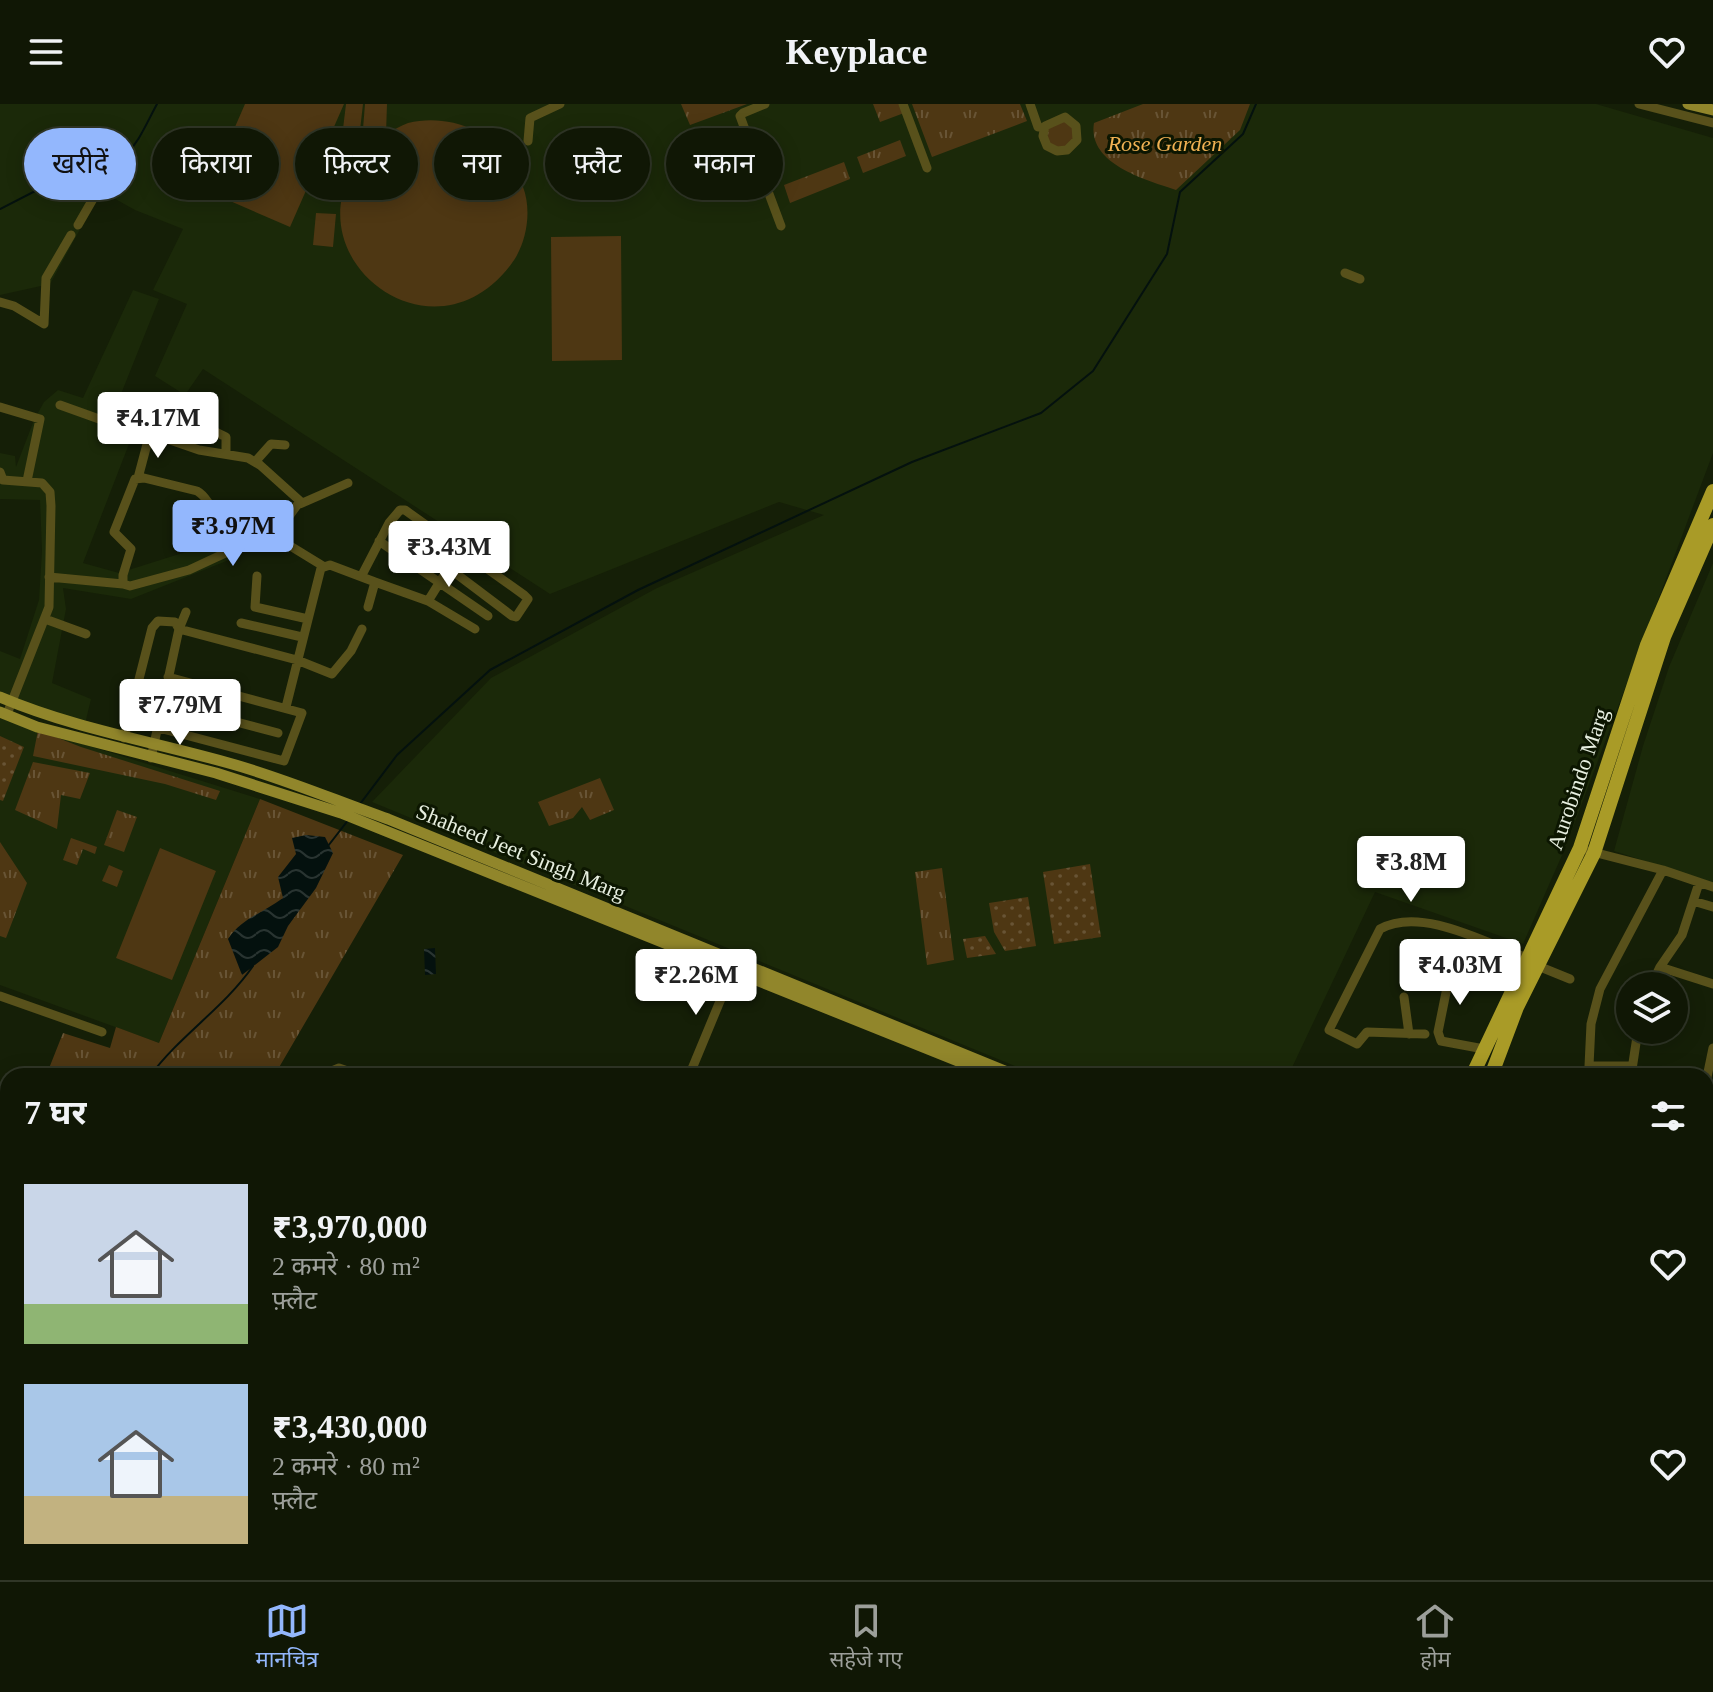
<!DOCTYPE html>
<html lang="hi">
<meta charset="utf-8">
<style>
:root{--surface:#101705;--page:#19200f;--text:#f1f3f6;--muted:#9c9f9a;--line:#303627;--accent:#93b7fd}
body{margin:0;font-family:"Times New Roman","Noto Sans Devanagari",serif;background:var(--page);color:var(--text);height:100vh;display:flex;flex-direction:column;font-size:30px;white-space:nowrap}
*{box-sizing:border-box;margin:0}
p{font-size:26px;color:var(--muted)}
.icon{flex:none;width:44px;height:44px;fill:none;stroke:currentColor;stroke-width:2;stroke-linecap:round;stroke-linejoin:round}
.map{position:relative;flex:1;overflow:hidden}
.drawer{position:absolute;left:0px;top:964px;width:1714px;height:512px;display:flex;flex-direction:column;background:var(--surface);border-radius:24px 24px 0 0;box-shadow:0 4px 20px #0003,0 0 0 2px var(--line)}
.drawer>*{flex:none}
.top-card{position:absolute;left:24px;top:24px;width:800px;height:72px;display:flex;gap:16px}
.controls{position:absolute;left:1616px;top:868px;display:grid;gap:16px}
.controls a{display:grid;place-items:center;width:72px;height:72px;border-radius:50%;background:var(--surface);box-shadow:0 4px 20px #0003,0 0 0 2px var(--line);font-size:40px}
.price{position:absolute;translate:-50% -68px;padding:0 18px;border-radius:8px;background:#fff;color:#222;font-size:26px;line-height:52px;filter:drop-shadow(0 2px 4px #0008)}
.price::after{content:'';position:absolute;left:50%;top:48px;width:24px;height:18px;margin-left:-12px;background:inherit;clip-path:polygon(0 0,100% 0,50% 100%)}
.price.selected{background:var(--accent);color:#111}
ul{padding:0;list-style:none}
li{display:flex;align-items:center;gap:24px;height:200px;padding:0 24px}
li span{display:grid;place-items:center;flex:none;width:224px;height:160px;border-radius:0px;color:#555}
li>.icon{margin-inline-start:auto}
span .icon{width:96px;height:96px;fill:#fffc;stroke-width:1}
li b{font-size:34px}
h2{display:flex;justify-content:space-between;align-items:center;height:96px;padding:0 24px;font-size:34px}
.tag{padding:0 28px;border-radius:36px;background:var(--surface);box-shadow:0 4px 20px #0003,0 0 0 2px var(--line);font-size:28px;line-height:72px}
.tag.selected{background:var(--accent);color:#111}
header{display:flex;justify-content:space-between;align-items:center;height:104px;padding:0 24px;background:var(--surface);font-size:36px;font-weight:600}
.tab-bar{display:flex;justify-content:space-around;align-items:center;height:112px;border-top:2px solid var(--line);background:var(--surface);font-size:22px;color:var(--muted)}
.tab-bar a{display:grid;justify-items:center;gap:4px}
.tab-bar .selected{color:var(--accent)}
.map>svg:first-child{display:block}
.built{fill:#1b2909}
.grass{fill:url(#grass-tufts)}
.forest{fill:url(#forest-crowns)}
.garden{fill:url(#garden-dots)}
.pitch{fill:#4e3713}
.water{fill:url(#water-waves)}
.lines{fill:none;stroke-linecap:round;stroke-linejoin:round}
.stream{stroke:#04110e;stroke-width:2}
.minor{stroke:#58511b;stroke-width:9}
.major{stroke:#91862b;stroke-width:11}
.highway{stroke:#a99b27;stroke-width:14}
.labels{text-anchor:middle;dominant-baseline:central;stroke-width:6;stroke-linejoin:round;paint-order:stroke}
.park-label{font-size:22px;font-style:italic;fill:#f0b153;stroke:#0c1601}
.street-label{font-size:22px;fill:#e7efe0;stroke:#0c1601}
</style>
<header><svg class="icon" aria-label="menu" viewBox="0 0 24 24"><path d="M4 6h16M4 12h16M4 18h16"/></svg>Keyplace<svg class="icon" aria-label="heart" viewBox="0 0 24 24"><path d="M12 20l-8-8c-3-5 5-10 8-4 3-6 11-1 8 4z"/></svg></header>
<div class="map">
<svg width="1713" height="1476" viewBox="0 0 1713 1476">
<defs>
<pattern id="grass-tufts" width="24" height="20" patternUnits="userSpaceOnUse" patternTransform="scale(2)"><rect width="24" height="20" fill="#4e3713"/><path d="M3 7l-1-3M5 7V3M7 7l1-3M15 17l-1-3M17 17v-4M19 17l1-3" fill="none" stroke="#685435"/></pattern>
<pattern id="forest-crowns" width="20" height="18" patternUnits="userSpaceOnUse" patternTransform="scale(2)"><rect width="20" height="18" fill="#4e3713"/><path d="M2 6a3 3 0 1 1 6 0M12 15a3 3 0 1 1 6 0" fill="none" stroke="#685435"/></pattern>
<pattern id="garden-dots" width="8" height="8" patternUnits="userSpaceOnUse" patternTransform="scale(2)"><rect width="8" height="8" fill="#4e3713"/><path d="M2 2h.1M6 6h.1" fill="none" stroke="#685435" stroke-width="1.8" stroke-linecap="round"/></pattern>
<pattern id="water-waves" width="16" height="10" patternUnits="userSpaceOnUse" patternTransform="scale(2)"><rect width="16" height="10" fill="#04110e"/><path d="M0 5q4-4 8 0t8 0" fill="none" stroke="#293431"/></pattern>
</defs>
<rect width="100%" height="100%" fill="#151f07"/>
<path class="built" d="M 0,0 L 1596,0 L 1713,34 L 1713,349 L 1566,742 L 1523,840 L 1375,788 L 1288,972 L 1039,972 L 372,698 L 491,574 L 657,484 L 824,411 L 779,398 L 550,490 L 203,265 L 185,291 L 155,272 L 187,200 L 153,186 L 183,125 L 135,106 L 101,87 L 50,180 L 0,191 Z
M 133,186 L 159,195 L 115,305 L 139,314 L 83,459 L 119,469 L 227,435 L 239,452 L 131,495 L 63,484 L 66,505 L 52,579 L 91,595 L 85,620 L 0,589 L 0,547 L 20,555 L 39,496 L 42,447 L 40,396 L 0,395 L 0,349 L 15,352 L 16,363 L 34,316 L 44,298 L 58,286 L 83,294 Z
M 1713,459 L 1713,779 L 1614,747 L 1643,642 L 1669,563 Z
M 0,608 L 70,636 L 260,695 L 159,939 L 0,881 Z"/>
<path class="grass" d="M 681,0 L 747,0 L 690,21 Z
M 873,0 L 901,0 L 904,9 L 880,18 Z
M 912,0 L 1020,0 L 1027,17 L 932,53 Z
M 1143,0 L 1250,0 L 1240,26 L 1176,86 C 1146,76 1087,60 1094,19 Z
M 1065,16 L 1073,23 L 1074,34 L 1063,45 L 1048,39 L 1047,23 Z
M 900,36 L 906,52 L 863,69 L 857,53 Z
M 844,58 L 850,75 L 790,99 L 784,81 Z
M 38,626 L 81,643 L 220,687 L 216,696 L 165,680 L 33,652 Z
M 33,658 L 90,669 L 80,695 L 61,691 L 57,725 L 15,706 Z
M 600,674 L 614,706 L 590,716 L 582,703 L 573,714 L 549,722 L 538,698 Z
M 260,695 L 403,751 L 274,972 L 46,972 L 63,929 L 110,944 L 116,923 L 159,939 Z
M 117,706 L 137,713 L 124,748 L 104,741 Z
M 71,734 L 97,743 L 95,750 L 83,745 L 77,761 L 63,756 Z
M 0,738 L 27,779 L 6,834 L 0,832 Z
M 942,764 L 954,856 L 927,861 L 915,768 Z
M 1706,1124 L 1713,1126 L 1713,1223 L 1706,1221 Z"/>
<path class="forest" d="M 0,1107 L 8,1107 L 8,1468 L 556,1468 L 553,1476 L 0,1476 Z"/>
<path class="garden" d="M 0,632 L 24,643 L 3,697 L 0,696 Z
M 1090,760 L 1101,833 L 1054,840 L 1043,768 Z
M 1028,793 L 1036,842 L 1005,847 L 994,828 L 989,799 Z
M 985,832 L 996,850 L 967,854 L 963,835 Z"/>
<path class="pitch" d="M 245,0 L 344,0 L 290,123 L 207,87 Z
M 346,0 L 363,0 L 359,35 L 342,33 Z
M 365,0 L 387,0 L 386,30 C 393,26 400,22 408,19 C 447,9 492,26 514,61 C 518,67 520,76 523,83 C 532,106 527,139 512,159 C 429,272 272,140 373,39 L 362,37 Z
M 316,109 L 336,110 L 333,143 L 313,141 Z
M 621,132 L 622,256 L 552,257 L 551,133 Z
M 160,744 L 216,767 L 172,876 L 116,854 Z
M 109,761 L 123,767 L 117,783 L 102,777 Z"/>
<path class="water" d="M 306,731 L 325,733 L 333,749 L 316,784 L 288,822 L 278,843 L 242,871 L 228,835 C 242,814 263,809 283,794 L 278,773 L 296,750 L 292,734 Z
M 435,844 L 436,870 L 425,871 L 424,845 Z"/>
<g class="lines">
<path class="stream" d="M 86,69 C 134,55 135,41 157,0
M 0,105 L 45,82 L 72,73
M 360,700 L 397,651 L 490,566 L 638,486 L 912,358 L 1041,309 L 1093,267 L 1167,150 L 1180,88 L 1243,30 L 1256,0
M 328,742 L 349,715
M 150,972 C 180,931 224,904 253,862
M 0,1139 L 8,1134"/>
<path class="minor" d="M 765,0 L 743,9 L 740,12 L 781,122
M 903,0 L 927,64
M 1030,0 L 1038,23
M 1639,0 L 1713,19
M 1065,13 L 1076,22 L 1077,36 L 1067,46 L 1057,47 L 1047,42 L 1043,32 L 1045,22 Z
M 528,37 L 530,14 L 560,0
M 78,121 L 101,81
M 1345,169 L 1360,175
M 0,198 L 14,202 L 44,220
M 44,220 L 46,174 L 71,131
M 60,301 L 113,320 L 137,322 L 150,329 L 199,346 L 248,354 L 260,361 L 300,397 L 272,436 C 255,426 235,421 219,410 C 209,404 207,392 197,387 L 144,374 L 135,375 L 114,428 L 131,445 L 123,471 L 123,480 L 130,482 L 189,466 L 264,431
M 0,303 L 40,315 L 27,377
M 189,315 L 226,333 L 226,350
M 255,358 L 271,340 L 285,341
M 0,368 L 3,376 L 42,379 L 50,388 L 51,402 L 49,503 L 7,610
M 138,374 L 150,329
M 300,400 L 348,379
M 274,432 L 323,462
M 379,437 L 488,512
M 362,471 L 389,419 L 400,406 L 405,406 L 524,491 L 528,495 L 516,513 L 512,512 L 389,419
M 257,472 L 255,503 L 308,515
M 49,473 L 123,480
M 375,478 L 428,497 L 475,525
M 428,497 L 461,444
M 45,515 L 86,530
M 241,519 L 302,533
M 164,599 L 278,629
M 286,603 L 321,464 L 330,461 L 375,478 L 368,503
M 159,624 L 284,657 L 302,609 L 168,573
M 124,634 L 152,524 L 158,517 L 175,518 L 179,525 L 186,508
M 151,654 L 179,525 L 297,556 L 332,570 L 351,547 L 362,525
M 1589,747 L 1663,766 L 1713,783
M 1693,797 L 1713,803
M 1454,849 L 1438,928 L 1441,937 L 1484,945
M 1538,862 L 1570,875
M 1660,863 L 1713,880
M 1449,871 L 1517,875
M 1651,882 L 1660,863 L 1682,831 L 1699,779
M 0,892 L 102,928
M 1404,893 L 1409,930
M 1425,930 L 1367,928 L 1357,940 L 1329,926 L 1380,825 C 1421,802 1486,839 1527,854
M 1631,962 L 1589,962 L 1591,920 L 1600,885 L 1663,766
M 331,972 L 332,967 L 339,964 L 362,972
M 689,972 L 735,861
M 1631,972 L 1638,926
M 1706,978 L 1713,944
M 1706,1023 L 1713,1025
M 0,1098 L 8,1098
M 1706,1111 L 1713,1112
M 1706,1361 L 1713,1364
M 1330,1468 L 1351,1476
M 1443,1468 L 1467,1476
M 1621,1468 L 1632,1476
M 1684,1468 L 1697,1476
M 1365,1476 L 1368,1468
M 1416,1476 L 1419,1468
M 1585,1476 L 1588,1468"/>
<path class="major" d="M 1688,0 L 1713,6
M 0,593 C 73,624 150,637 225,658 C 281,673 334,696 388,715 L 1017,972
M 0,608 L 37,623 L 216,669 L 341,709 L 995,972"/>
<path class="highway" d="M 1472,972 L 1580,744 L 1647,541 L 1713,387
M 1491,972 L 1517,903 L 1594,749 L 1664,533 L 1713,421
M 1264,1476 L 1267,1468
M 1288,1476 L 1291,1468"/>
</g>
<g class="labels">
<g class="park-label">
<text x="1165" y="39">Rose Garden</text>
</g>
<g class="street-label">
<text transform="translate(1578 675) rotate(-71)">Aurobindo Marg</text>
<text transform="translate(521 748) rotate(22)">Shaheed Jeet Singh Marg</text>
</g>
</g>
</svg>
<div class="controls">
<a><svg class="icon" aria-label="layers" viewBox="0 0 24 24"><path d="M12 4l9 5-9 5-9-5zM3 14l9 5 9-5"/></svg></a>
</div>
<b class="price" style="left:158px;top:356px">₹4.17M</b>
<b class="price selected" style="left:233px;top:464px">₹3.97M</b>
<b class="price" style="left:449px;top:485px">₹3.43M</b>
<b class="price" style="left:180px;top:643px">₹7.79M</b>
<b class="price" style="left:1411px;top:800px">₹3.8M</b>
<b class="price" style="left:1460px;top:903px">₹4.03M</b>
<b class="price" style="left:696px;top:913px">₹2.26M</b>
<div class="top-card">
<a class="tag selected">खरीदें</a>
<a class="tag">किराया</a>
<a class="tag">फ़िल्टर</a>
<a class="tag">नया</a>
<a class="tag">फ़्लैट</a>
<a class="tag">मकान</a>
</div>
<section class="drawer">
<h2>7 घर<svg class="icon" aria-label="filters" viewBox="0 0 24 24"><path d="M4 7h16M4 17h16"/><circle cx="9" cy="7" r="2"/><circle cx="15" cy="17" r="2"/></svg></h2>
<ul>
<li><span style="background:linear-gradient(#c9d6e8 75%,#8fb573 0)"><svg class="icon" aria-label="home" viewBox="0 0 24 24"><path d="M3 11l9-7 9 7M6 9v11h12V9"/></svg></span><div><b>₹3,970,000</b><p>2 कमरे · 80 m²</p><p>फ़्लैट</p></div><svg class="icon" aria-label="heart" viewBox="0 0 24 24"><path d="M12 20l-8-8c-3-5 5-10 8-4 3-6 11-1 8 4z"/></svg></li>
<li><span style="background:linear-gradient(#a9c7e8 70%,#c2b280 0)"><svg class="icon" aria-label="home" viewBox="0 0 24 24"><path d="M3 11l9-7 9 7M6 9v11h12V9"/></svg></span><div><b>₹3,430,000</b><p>2 कमरे · 80 m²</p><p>फ़्लैट</p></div><svg class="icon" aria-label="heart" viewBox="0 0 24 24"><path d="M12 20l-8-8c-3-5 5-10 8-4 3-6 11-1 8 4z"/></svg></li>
</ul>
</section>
</div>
<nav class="tab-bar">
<a class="selected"><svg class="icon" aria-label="map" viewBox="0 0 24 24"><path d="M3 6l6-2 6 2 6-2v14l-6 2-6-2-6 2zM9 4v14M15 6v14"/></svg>मानचित्र</a>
<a><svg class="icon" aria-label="saved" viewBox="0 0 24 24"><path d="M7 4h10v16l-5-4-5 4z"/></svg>सहेजे गए</a>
<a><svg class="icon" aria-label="home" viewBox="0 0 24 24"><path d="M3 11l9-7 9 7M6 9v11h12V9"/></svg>होम</a>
</nav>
